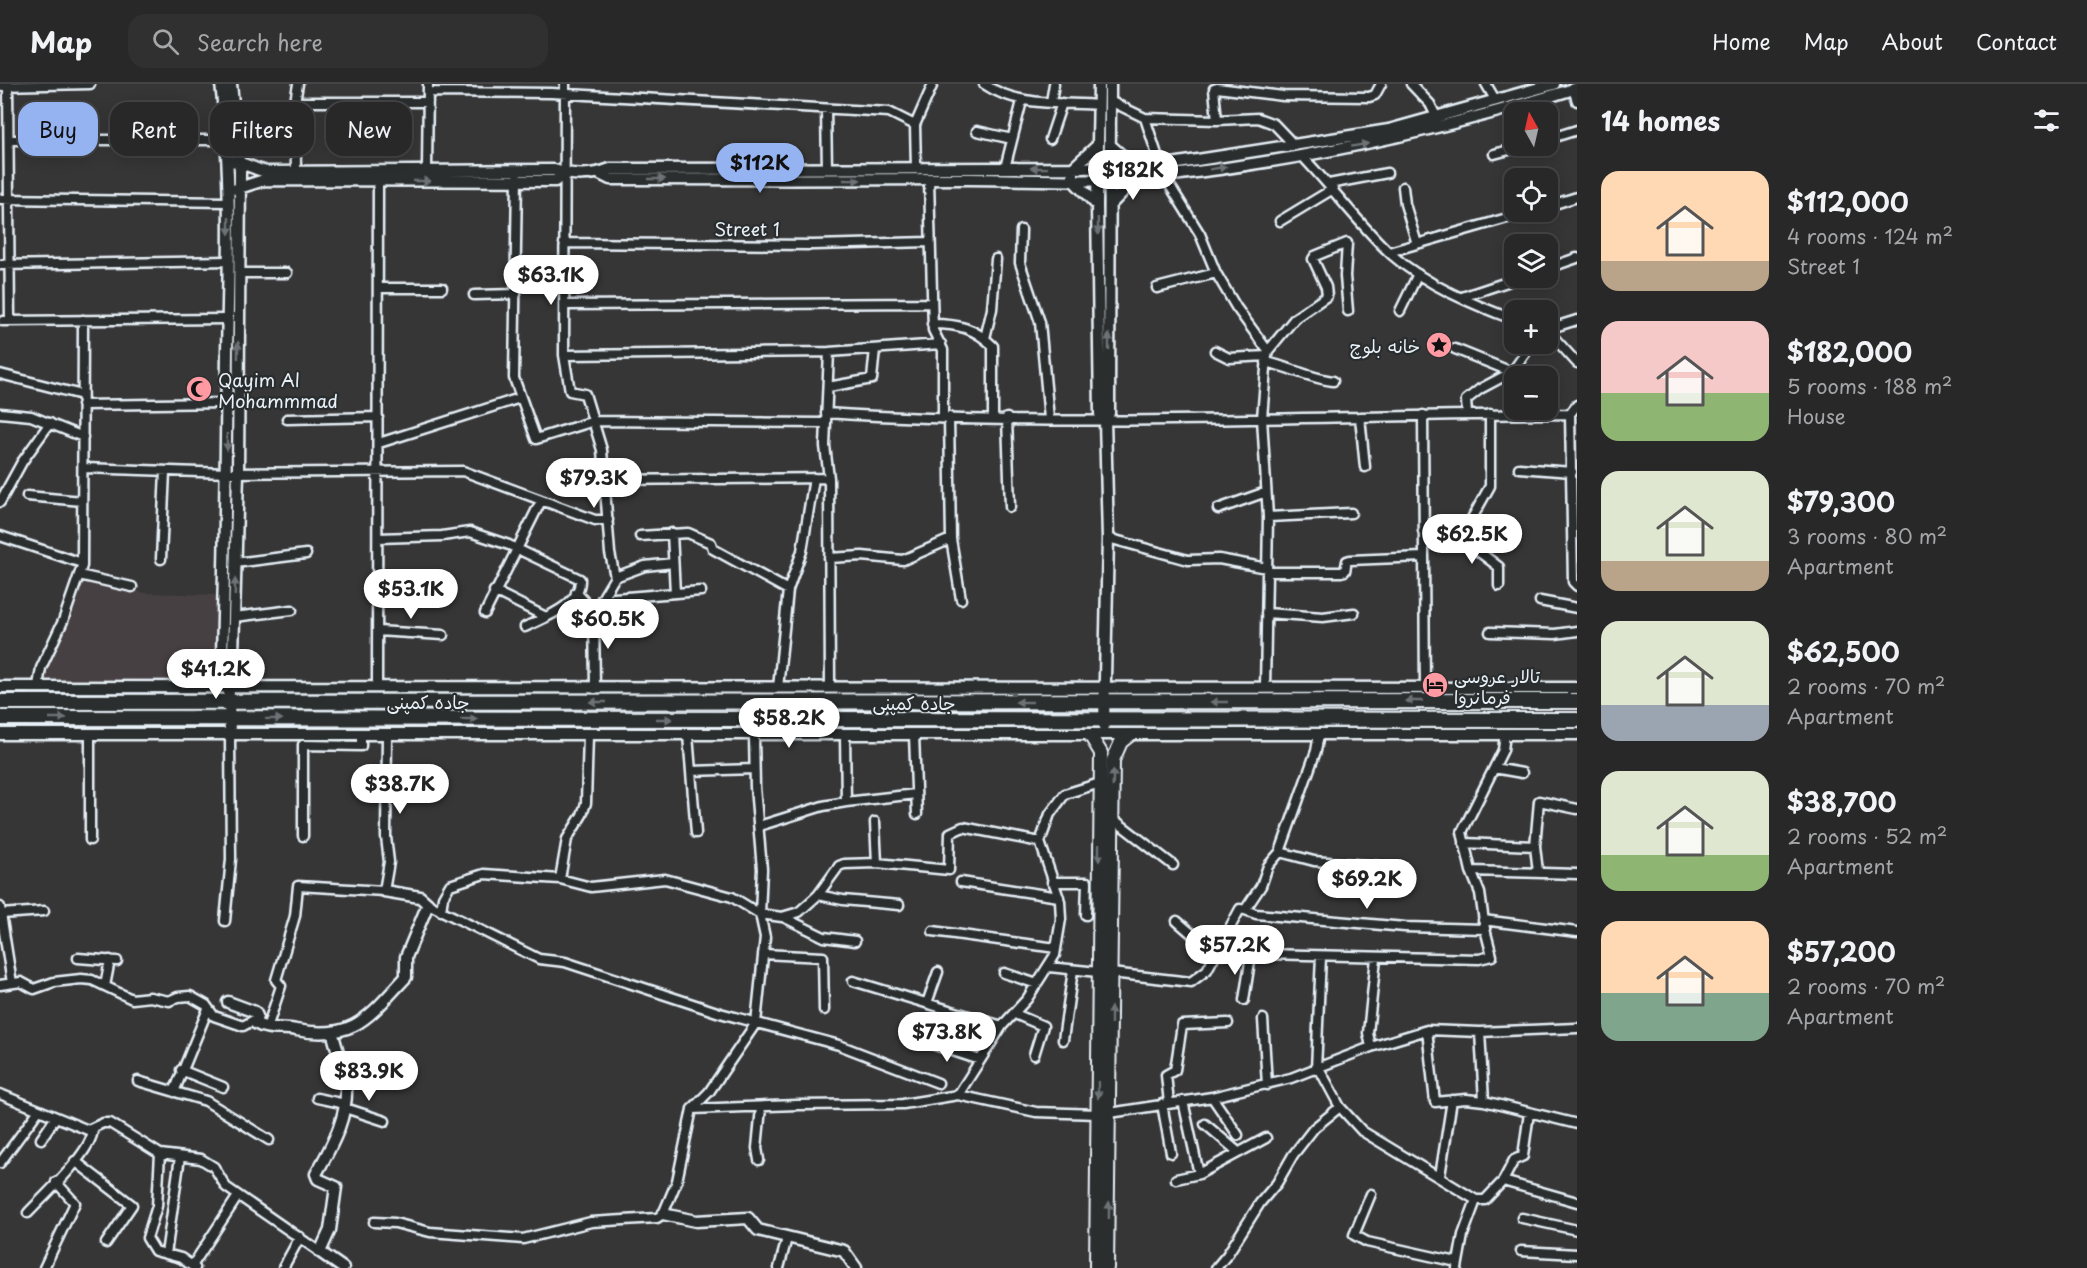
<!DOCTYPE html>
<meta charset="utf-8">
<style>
:root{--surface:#292829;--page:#313031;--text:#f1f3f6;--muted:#a5a6a8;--line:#454446;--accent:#95b2f1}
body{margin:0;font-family:"Playpen Sans","Playpen Sans Arabic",sans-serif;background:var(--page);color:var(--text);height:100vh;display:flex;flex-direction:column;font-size:22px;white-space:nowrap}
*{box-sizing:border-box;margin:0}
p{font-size:20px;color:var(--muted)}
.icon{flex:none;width:33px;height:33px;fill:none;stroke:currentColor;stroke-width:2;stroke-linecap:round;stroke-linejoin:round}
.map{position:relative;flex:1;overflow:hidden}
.drawer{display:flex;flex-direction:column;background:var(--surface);width:510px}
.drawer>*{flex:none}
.top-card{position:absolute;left:18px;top:18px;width:570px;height:54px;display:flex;gap:12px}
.needle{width:39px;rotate:352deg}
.tools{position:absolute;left:1504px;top:18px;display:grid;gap:12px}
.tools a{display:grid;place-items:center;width:54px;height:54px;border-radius:12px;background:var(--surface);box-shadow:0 3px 15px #0003,0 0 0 2px var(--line);font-size:30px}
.price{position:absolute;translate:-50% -51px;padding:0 14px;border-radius:21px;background:#fff;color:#222;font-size:20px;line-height:39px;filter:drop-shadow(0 2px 3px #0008)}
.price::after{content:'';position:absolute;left:50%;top:36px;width:18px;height:14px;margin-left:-9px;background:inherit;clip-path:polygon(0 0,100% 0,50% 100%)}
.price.current{background:var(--accent);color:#111}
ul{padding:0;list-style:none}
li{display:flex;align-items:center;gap:18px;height:150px;padding:0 24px}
li span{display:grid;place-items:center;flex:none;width:168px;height:120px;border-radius:18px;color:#555}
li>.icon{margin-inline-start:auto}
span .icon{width:72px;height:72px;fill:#fffc;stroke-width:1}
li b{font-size:26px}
h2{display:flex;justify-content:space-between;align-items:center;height:72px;padding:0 24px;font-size:26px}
.tag{padding:0 21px;border-radius:18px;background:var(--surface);box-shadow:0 3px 15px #0003,0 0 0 2px var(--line);font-size:21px;line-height:54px}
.tag.current{background:var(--accent);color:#111}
header{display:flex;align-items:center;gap:36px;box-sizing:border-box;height:84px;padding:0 30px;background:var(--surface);border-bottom:2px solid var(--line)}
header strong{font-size:28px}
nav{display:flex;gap:33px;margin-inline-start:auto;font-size:21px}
.search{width:420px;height:54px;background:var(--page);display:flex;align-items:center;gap:15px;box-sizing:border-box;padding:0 21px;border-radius:18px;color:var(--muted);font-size:22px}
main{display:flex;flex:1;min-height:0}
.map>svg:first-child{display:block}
.built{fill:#474142}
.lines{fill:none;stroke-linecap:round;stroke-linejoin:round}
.minor-casing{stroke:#e8f1f8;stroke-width:13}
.tertiary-casing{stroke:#e8f1f8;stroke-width:15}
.secondary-casing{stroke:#e8f1f8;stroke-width:16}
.trunk-casing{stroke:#e8f1f8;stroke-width:18}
.minor{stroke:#2a2d2e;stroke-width:8}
.tertiary{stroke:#2a2d2e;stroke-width:10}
.secondary{stroke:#2a2d2e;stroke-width:12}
.trunk{stroke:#2a2d2e;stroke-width:14}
.oneway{fill:#6c7275}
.labels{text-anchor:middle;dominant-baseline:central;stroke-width:4.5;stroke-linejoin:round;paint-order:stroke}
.street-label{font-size:18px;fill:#e8f1f8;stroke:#2a2d2e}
.poi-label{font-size:18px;fill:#e8f1f8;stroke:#2a2d2e;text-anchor:start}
</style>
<header>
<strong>Map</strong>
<div class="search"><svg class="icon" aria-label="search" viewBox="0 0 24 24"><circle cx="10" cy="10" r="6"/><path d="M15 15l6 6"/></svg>Search here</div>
<nav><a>Home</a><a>Map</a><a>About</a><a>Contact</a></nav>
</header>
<main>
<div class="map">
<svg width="1577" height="1184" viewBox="0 0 1577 1184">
<rect width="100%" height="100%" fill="#373637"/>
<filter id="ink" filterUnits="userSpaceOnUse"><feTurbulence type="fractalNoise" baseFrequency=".0167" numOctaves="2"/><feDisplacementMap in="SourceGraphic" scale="12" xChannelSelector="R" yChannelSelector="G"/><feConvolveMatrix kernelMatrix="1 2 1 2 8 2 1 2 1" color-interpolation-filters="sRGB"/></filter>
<g filter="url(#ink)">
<path class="built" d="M 81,494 L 144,509 L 217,511 L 214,598 L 33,601 Z"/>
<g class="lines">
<g class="minor-casing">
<path id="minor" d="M 8,0 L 10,237
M 565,0 L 564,271 L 570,307 L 585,310 L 602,366 L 610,469 L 615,493 L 594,528 L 595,605
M 984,0 C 1017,23 1060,18 1099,21
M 1411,0 L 1430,20 L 1437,34
M 1486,0 L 1496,17
M 0,2 L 90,0
M 1573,5 L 1577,17
M 428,8 L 551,9 L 889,28 L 915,41
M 1110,17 L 1145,34 L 1217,36 L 1258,34 L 1274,40 L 1295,62
M 295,18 L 428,18
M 1051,18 L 1054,0
M 826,25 L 827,85
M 1145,34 L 1164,92 L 1200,150 L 1216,189 L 1236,223 L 1268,267
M 1217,36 L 1214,5 L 1217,4 L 1283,12 L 1369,13 L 1375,11 L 1381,0
M 977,47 L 1012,55
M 1050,55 L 1062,19
M 1548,55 L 1577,46
M 9,56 L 228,56
M 1494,70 L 1524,62
M 1302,72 C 1332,103 1362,144 1392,171 C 1426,201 1474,221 1515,236
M 916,84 L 915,41 L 933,0
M 1005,84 L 1022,17
M 296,87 L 295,18 L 298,0
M 427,87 L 428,0
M 517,93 L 514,294 L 536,355 L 594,337 L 826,339
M 929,96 L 933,246 L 943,266 L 943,334
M 1329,100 L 1387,89
M 1403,103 L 1405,120 L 1417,160
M 1,115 L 229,118
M 1548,122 L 1577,113
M 1280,137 L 1333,105
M 1021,146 L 1020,179 L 1040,238 L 1049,335
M 564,159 L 813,161 L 930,158
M 1389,168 L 1528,128
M 0,181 L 229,177
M 1548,184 L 1577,174
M 239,189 L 287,189
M 378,204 L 442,204
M 1157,204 L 1216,189
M 474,211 L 516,210
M 1462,213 L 1519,194
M 564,221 L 931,219
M 1400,227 L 1418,190
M 3,237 L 228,235
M 932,240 C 958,240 975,244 993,262 L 993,334
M 1548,245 L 1577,236
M 1548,247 L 1577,279
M 985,254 L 992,225 L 996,175
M 1455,265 L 1512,288
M 1215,267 L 1229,274 L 1267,272
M 829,268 L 825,362 L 829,394 L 830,604
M 564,271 L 829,268 L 941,260
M 1266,278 C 1289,283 1309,294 1333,297
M 0,290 L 82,311
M 828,303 L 872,295 L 875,265
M 82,321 L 227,319
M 1577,321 L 1570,330 L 1573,498 L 1577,502
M 0,329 L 31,332 L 83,353
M 826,329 C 1074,345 1323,331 1570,330
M 1467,330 L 1466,316 L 1480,305 L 1512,288 L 1529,264
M 1423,331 L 1425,605
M 949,333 L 951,455 L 961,515
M 1360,333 L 1365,383
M 1007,334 L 1010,423
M 287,335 L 378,333
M 379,359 L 520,314
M 83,384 L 228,389 L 463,387 L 595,436 L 608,436
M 1519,384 L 1572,388
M 605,396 L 829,394
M 27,412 L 82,417
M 0,418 L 22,378 L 50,339
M 1218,425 L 1266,408
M 1268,433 L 1351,429
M 1423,447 L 1456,456 L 1461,454 L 1499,483 L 1499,502
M 672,449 L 675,509
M 0,452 L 82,479
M 640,452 L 688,449 L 711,459 L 713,465 L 788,506
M 378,454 L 442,452 L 470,448 L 509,461 L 580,495 C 581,522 545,533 525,543
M 1108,454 L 1188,476 L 1219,475 L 1267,484
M 1461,454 L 1490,402 L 1490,330
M 829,474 L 862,472 L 903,476 L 951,455
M 161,475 L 165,387
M 235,479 L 306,470
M 1267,488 L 1341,488 L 1345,487 L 1347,477 L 1350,476 L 1423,473
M 79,491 L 132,503
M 615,493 L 645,482 L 673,479
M 494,507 L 546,533
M 576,508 L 594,528
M 602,515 L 701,507
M 1540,517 L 1577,524
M 485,529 L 541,417
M 1266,529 L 1323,533 L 1354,529
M 234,533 L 292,526
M 377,547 L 443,551
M 1490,548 L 1555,550 L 1577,547
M 38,602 L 41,584 L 63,537 L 82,482 L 83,236
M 377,603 L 378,91
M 778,604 L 788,506 L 802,467 L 814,394
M 1265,604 L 1268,433 L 1262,334 L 1267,272 L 1268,267 L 1295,234 L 1327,212 L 1326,203 L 1313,175 L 1315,172 L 1347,159 L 1345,192 L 1348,227
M 90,650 L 90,756
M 688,651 L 696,749
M 914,651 L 917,730
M 1494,684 L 1522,689
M 691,687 L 754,685
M 846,718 L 916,710
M 1112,734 L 1173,781
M 875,738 L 877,779
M 759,742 L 823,722 L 846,718 L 845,651
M 303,752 L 303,661 L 361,662 L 361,651
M 1464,759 L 1535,762
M 1280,768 L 1314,777 L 1378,782
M 1471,787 L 1577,790
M 1538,788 L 1535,762 L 1539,717 L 1577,725
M 560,795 L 567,755 L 582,731 L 586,719 L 588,651
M 961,798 L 1059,813
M 1052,798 L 1087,798 L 1086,831
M 818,811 L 843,816 L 899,821
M 428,820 L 539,875 L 565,878 L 720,929 L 839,961 L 938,999
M 0,823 L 12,899
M 1245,826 L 1256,830 L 1405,843 L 1485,845
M 441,827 L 443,813 L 450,801 L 484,790 L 560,795 L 591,803 L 665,795 L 732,813 L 760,830 L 782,833 L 799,828 L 818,811 L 839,782 L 844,780 L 877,779 L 949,786 L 950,749 L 963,743 L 1040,758
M 1,830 L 44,827
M 783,833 L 824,853 L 855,857
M 1483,836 L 1577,848
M 225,837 L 231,775 L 230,651
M 1177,837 L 1214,869 L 1479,875 L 1492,872 L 1485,845 L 1480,809 L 1471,787 L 1462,748 L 1503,666 L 1505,650
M 933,847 L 1056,864
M 763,870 L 823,873 L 824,926
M 78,874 L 117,877
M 1049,883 L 1098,888
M 1004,889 L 1037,900
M 1111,889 L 1191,898 L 1207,886 L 1240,825 L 1245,826 L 1261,802 L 1268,782 L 1280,768 L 1316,667 L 1319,650
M 853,897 L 1002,942
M 0,901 L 21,898 L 34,905 L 54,898 L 81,895 L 92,896 L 132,915 L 150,913 L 169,917 L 178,913 L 190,912 L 206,921 L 214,932 L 243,942 L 254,936
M 105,902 L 110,876
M 1244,916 L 1251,871
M 927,919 L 938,888
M 1015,930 L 1043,942 L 1034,971
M 1263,935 L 1267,1001
M 267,944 L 281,902 L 276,896 L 295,832 L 298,802 L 384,807 L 389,778 L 386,753 L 387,651
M 1427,946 L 1435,1018 L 1466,1015 L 1484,1017 L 1577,1040
M 1480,948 L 1484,1017
M 1063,956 L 1073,886
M 923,957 L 980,976
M 1371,963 L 1368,949 L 1376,874
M 1319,984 L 1340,1023 L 1362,1047 L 1476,1116 L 1485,1116 L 1503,1097 L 1514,1076 L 1523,1072 L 1529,1029
M 181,986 L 223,1003
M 1316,986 L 1321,872
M 138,997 L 206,1017 L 269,1056
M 174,1008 L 208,925
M 0,1010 L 88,1046 L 103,1039 L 110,1039 L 160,1070 L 201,1075 L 214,1083 L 226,1103 L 320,1168
M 958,1011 L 1002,942 L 1027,915 L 1055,871 L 1061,835 L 1060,817 L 1040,758 L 1050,730 L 1065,710 L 1100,699
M 1212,1013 L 1238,1051
M 317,1014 L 345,1020
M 1183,1017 L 1199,1090
M 1169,1019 L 1166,991 L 1175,986 L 1182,941 L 1228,939
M 1162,1020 L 1171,1069
M 345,1024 L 385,1037
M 692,1025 L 797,1021 L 903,1020 L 958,1011 L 1036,1028 L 1098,1030
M 1110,1029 L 1212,1013 L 1291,994 L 1371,963 L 1427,946 L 1480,948 L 1577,944
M 1205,1040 L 1238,1068
M 41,1055 L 56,1033
M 160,1070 L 157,1122 L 147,1154 L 155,1167 L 181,1174 L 195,1184
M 759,1076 L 757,1064 L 761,1024
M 75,1077 L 132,1121 L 106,1159
M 0,1079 L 39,1026
M 1440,1092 L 1452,1016
M 1176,1095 L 1199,1090 L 1266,1054
M 1503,1097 L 1577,1118
M 1371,1110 L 1354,1151 L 1367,1158 L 1457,1178
M 28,1129 C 45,1111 91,1069 93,1046
M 1522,1134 L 1577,1146
M 374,1138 L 395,1139 L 430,1148 L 523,1155 L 591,1138 L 657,1134 L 663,1130 L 677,1097 L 692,1025 L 709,1008 L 756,939 L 765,853 L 760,830 L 762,785 L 755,703 L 754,651
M 1521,1167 L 1577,1170
M 166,1170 L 180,1073
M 192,1182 L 238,1112
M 44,1184 L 75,1119 L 56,1098
M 283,1184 L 300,1153
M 779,1184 L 787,1154
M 1216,1184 L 1227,1171 L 1260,1119 L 1277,1099 L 1293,1071 L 1314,1044 L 1340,1023
M 1457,1184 L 1463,1151 L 1476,1116"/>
</g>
<g class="tertiary-casing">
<path id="tertiary" d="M 221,0 C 232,89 229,178 227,267 C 226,369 225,470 222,571 L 228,581 L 230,651
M 1099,0 L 1097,121 L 1100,330 L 1105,336
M 228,77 C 242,77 253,85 267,88 L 554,86 C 571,92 593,92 610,85 L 1073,84 L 1159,82 L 1389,46 L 1554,0
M 600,90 L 610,95 C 730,96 849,95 969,95 C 1034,95 1100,100 1165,92 C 1305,76 1442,46 1577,4
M 236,105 L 264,96 L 555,97 L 564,90
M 1097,121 L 1073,96 L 1073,84 L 1098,61
M 1110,121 L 1136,94 L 1136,84 L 1110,61
M 228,581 L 233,571 L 238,389 L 240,87 L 231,0
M 0,603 L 1577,604
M 1104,641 L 1108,454 L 1105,336 L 1109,329 L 1110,0
M 0,650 L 1577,650
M 228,918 L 255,928 L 257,932 L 255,939 C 268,947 282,943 296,946 C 355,957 369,932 406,893 L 406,873 L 428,820 L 420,813 L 384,807
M 333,950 C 336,965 343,979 345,994 C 351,1028 332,1062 316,1090 L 318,1095 L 336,1103 L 330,1146 L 320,1168 L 343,1184
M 663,1130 L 696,1137 L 748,1134 L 758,1146 L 844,1167 L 856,1184"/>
</g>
<g class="secondary-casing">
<path id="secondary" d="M 1090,651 L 1101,669 L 1096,1184
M 1107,1184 L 1113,676 L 1121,658 L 1130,651"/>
</g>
<g class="trunk-casing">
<path id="trunk" d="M 0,618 L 1577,617
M 0,634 L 1577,636"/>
</g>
<use href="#minor" class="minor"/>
<use href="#tertiary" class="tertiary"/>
<use href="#secondary" class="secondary"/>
<use href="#trunk" class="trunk"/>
</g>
<defs><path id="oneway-solid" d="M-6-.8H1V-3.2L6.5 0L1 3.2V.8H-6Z" transform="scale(1.5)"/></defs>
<g class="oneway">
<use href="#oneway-solid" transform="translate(1360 61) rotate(-10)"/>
<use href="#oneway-solid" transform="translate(1039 84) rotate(-179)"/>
<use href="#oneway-solid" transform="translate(1218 84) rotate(-9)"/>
<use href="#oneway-solid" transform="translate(657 95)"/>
<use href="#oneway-solid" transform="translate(852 96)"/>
<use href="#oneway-solid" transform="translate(422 97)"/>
<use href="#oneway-solid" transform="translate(229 142) rotate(90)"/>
<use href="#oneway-solid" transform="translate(1098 142) rotate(89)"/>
<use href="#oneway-solid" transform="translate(1109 258) rotate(-90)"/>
<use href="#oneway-solid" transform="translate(238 266) rotate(-89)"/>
<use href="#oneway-solid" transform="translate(227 358) rotate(89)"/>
<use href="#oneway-solid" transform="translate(235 503) rotate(-89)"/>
<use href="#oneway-solid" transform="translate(1414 617) rotate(180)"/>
<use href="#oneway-solid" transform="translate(598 618) rotate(180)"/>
<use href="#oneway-solid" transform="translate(1024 618) rotate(180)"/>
<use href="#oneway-solid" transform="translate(1219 618) rotate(-180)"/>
<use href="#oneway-solid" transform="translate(58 634)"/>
<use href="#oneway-solid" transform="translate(274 635) rotate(1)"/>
<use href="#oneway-solid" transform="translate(469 635)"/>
<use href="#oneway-solid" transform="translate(664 635)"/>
<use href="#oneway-solid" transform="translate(1113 694) rotate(-88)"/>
<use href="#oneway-solid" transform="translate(1099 769) rotate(90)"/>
<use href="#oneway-solid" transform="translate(1111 931) rotate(-90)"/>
<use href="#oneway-solid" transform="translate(1098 1006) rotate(90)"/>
<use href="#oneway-solid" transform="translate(1109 1126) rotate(-89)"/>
</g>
</g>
<defs>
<g id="sight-disc" transform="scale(1.35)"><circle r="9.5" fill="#ff9aa2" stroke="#2a2d2e"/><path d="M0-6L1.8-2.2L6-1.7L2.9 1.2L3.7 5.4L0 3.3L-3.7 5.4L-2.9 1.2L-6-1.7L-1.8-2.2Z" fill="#111"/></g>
<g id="mosque-disc" transform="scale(1.35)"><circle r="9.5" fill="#ff9aa2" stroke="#2a2d2e"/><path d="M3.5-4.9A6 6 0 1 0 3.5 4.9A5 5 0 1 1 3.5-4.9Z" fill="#111"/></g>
<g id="hotel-disc" transform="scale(1.35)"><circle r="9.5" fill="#ff9aa2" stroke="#2a2d2e"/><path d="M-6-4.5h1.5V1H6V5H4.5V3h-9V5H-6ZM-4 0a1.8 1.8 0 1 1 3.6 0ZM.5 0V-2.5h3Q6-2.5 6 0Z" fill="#111"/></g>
</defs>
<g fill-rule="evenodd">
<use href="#sight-disc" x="1439" y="261"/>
<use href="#mosque-disc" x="199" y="305"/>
<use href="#hotel-disc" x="1435" y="601"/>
</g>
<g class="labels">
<g class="street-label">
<text x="747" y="144">Street 1</text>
<text x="428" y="617">جاده کمپنی</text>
<text x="914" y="618">جاده کمپنی</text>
</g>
<g class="poi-label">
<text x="1420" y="261" text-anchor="end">خانه بلوچ</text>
<text x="218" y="295">Qayim Al<tspan x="218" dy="21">Mohammmad</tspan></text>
<text x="1454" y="591">تالار عروسی<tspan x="1454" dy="21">فرمانروا</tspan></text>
</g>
</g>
</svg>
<div class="tools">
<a><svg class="needle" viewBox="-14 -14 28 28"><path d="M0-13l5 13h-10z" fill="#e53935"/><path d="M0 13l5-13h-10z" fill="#a5a6a8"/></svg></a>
<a><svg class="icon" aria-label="locate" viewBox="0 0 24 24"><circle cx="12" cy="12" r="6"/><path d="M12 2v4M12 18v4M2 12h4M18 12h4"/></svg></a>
<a><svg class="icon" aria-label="layers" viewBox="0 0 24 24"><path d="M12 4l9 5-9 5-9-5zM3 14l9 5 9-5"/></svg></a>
<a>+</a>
<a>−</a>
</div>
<b class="price current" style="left:760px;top:110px">$112K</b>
<b class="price" style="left:1133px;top:117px">$182K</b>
<b class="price" style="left:551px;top:222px">$63.1K</b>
<b class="price" style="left:594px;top:425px">$79.3K</b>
<b class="price" style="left:1472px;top:481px">$62.5K</b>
<b class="price" style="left:411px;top:536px">$53.1K</b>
<b class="price" style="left:608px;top:566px">$60.5K</b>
<b class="price" style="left:216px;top:616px">$41.2K</b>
<b class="price" style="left:789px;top:665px">$58.2K</b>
<b class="price" style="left:400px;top:731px">$38.7K</b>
<b class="price" style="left:1367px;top:826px">$69.2K</b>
<b class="price" style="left:1235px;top:892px">$57.2K</b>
<b class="price" style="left:947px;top:979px">$73.8K</b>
<b class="price" style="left:369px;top:1018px">$83.9K</b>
<div class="top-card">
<a class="tag current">Buy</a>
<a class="tag">Rent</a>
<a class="tag">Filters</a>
<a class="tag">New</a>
</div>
</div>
<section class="drawer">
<h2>14 homes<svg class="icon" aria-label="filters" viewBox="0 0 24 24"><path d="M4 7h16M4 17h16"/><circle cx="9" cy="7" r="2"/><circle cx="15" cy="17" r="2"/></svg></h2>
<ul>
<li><span style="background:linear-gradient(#ffd9b3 75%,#b9a48a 0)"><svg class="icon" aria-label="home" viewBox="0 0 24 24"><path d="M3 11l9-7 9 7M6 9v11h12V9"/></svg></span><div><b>$112,000</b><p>4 rooms · 124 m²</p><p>Street 1</p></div></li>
<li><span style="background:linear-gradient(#f6c9c9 60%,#8fb573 0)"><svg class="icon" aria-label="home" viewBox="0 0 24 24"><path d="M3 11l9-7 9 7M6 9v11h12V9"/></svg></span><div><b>$182,000</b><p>5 rooms · 188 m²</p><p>House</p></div></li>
<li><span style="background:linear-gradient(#dfe7d0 75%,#b9a48a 0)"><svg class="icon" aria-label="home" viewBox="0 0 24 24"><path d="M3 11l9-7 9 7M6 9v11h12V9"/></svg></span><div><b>$79,300</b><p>3 rooms · 80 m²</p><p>Apartment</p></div></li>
<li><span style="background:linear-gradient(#dfe7d0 70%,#9aa5b1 0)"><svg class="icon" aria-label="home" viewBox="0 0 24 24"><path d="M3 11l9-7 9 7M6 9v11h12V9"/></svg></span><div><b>$62,500</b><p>2 rooms · 70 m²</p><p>Apartment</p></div></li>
<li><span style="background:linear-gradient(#dfe7d0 70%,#8fb573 0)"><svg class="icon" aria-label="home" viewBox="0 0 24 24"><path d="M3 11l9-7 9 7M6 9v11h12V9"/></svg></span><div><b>$38,700</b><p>2 rooms · 52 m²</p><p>Apartment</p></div></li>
<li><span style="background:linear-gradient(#ffd9b3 60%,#7fa58c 0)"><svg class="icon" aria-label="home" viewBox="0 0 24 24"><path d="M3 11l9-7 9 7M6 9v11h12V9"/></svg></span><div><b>$57,200</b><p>2 rooms · 70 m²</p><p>Apartment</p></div></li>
</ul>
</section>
</main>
